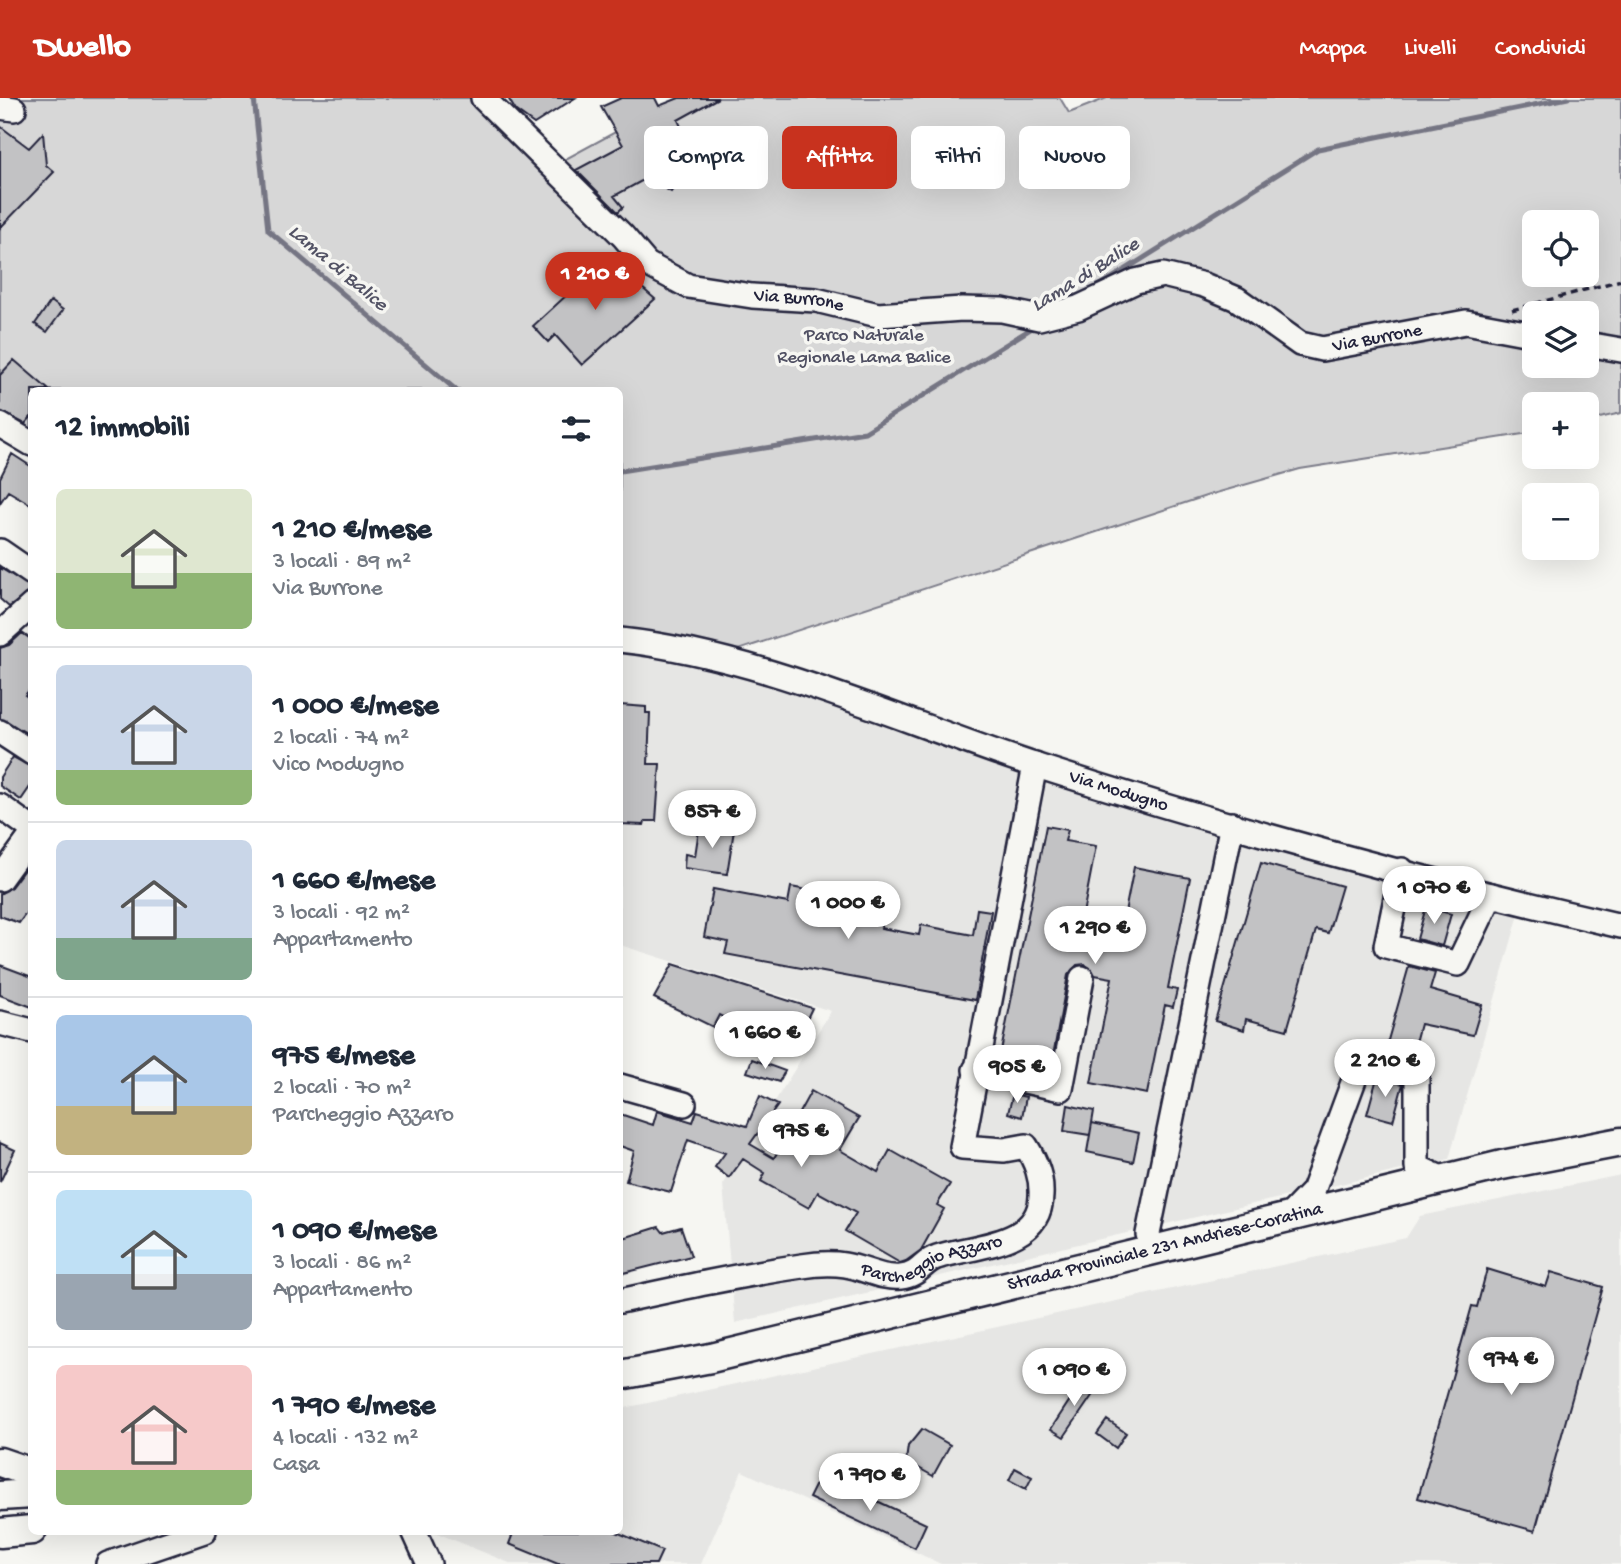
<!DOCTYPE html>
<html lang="it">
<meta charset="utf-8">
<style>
:root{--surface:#fff;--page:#f2f2f3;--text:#1f2937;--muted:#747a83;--line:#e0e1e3;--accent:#c8321e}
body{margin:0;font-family:"Gochi Hand",sans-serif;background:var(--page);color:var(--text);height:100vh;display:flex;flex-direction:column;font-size:26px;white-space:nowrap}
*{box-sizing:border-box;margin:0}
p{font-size:23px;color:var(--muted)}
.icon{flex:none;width:38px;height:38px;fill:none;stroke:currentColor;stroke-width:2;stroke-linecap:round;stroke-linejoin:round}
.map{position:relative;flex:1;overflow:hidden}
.sheet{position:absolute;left:28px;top:289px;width:595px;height:1148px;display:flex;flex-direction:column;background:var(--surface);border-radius:10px;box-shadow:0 7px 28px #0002}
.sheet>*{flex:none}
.banner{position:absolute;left:644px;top:28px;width:665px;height:63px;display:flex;gap:14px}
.buttons{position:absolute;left:1522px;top:112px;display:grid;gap:14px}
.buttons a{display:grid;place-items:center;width:77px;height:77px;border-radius:10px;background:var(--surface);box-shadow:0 7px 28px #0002;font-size:35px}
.price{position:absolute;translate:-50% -60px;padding:0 16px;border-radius:24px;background:#fff;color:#222;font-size:23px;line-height:46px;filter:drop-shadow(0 2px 4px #0008)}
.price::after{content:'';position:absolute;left:50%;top:42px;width:21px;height:16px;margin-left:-10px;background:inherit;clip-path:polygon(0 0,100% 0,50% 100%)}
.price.on{background:var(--accent);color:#fff}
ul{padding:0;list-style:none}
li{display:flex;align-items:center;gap:21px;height:175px;padding:0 28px}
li+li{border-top:2px solid var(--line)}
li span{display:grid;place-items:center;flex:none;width:196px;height:140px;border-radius:10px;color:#555}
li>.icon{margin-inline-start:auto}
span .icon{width:84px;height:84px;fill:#fffc;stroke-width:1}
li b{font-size:30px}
h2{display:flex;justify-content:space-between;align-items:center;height:84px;padding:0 28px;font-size:30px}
.tag{padding:0 24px;border-radius:10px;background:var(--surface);box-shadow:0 7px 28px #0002;font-size:24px;line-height:63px}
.tag.on{background:var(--accent);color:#fff}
header{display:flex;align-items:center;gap:42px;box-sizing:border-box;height:98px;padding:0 35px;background:var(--accent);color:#fff}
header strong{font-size:33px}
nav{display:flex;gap:38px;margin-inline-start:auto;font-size:24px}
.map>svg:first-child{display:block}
.built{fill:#e6e6e4}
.green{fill:#d7d7d7;stroke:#7c7c89;stroke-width:2;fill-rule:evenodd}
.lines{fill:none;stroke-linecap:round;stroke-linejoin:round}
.stream{stroke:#757583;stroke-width:5}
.building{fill:#c2c2c4;stroke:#22223b;stroke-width:2}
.minor-casing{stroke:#22223b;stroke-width:28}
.major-casing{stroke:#22223b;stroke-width:33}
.path{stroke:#22223b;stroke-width:3.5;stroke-dasharray:7 5;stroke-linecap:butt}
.minor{stroke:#f6f6f2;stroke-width:23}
.major{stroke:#f6f6f2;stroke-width:28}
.labels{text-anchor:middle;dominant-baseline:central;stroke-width:7;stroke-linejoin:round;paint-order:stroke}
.street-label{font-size:19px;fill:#22223b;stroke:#f6f6f2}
.park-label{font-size:19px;fill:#4f4f62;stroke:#f6f6f2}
.water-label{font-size:21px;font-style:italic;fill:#535365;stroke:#f6f6f2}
</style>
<header>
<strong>Dwello</strong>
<nav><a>Mappa</a><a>Livelli</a><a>Condividi</a></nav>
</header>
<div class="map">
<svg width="1621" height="1466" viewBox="0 0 1621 1466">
<rect width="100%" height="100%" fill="#f6f6f2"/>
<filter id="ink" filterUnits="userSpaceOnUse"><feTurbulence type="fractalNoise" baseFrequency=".0143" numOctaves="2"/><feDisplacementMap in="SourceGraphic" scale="14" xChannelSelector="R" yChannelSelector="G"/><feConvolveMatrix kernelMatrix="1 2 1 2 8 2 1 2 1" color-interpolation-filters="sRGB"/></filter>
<g filter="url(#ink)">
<path class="built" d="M 620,534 L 697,542 L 1243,719 L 1525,795 L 1449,1061 L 735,1225 L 723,1087 L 831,913 L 620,847 Z
M 1621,1077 L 1621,1466 L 941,1466 L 742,1373 L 701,1466 L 512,1466 L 432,1433 L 620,1433 L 620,1311 L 1406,1140 L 1420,1118 Z"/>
<path class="green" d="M 0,0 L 471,0 L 540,75 L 678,0 L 1060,0 L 1069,15 L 1107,0 L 1621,0 L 1621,315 L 1587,323 L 1587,306 L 1535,306 L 1535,334 L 1300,371 L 1209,397 L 729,555 L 620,542 L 620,292 L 32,292 L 31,340 L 0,310 ZM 1535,124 L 1587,124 L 1587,177 L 1535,177 ZM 1535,215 L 1587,215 L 1587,268 L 1535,268 Z"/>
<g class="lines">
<path class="stream" d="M 254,0 L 268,132 L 456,292
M 1099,188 L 1318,51 L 1568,0
M 620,373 L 865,334 L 1037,227"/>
</g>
<path class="building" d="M 508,0 L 575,0 L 534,26 L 516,13 Z
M 621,0 L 655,0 L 659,8 L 679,0 L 718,0 L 678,22 L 683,33 L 657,45 L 681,79 L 671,94 L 647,80 L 614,98 L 623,109 L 618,114 L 576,72 L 623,47 L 601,9 Z
M 0,28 L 29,50 L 43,35 L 46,67 L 54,74 L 0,130 Z
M 611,163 L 655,201 L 582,267 L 555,237 L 548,244 L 533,228 L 593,173 L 597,176 Z
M 51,203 L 63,212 L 47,234 L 35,226 Z
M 14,262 L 49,292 L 32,292 L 32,318 L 25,326 L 0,313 L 0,277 Z
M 12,356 L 32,369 L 32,407 L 8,393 L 0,405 L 0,380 Z
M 0,470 L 32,489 L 32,493 L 9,509 L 0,501 Z
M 22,535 L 32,542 L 32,589 L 25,597 L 32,602 L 32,638 L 0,620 L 0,550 L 9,547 Z
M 620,607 L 646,609 L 646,615 L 650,615 L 648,666 L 660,666 L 656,723 L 645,723 L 644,727 L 620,726 Z
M 13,659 L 32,669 L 32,686 L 21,702 L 0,688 L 0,679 Z
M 700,725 L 734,732 L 727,776 L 684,770 L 685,756 L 695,758 Z
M 1046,728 L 1068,732 L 1065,743 L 1096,748 L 1078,842 L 1110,848 L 1112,837 L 1120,839 L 1134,769 L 1190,780 L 1168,890 L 1177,892 L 1173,909 L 1165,907 L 1147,996 L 1091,985 L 1112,880 L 1095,877 L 1085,866 L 1077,867 L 1068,877 L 1050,974 L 999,963 Z
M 32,761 L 32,807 L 19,825 L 0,818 L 0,796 L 11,789 Z
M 1261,765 L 1342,788 L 1328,835 L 1316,832 L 1287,932 L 1246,921 L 1244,932 L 1215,923 Z
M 791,789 L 876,805 L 873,820 L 883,822 L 881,830 L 919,837 L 921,827 L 973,837 L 977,811 L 991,813 L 975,902 L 725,856 L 728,844 L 704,839 L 713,791 L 788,805 Z
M 1426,809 L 1451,816 L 1442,848 L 1417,841 Z
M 673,866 L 812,910 L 791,954 L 719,917 L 713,929 L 654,900 Z
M 0,867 L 32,879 L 32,909 L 0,897 Z
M 1409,868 L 1435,875 L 1430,892 L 1482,907 L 1473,937 L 1420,926 L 1411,959 L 1385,953 Z
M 752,961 L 785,973 L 779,984 L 747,974 Z
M 1377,980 L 1403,986 L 1393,1023 L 1367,1016 Z
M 811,993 L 859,1020 L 840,1052 L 878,1074 L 890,1052 L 950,1086 L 937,1107 L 944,1111 L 921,1152 L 906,1163 L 900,1165 L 845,1133 L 856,1115 L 818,1094 L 809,1110 L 761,1083 L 765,1075 L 743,1061 L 729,1080 L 715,1069 L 725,1055 L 688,1042 L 671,1094 L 626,1083 L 634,1053 L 620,1048 L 620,1016 L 653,1027 L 657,1013 L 693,1024 L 697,1013 L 747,1028 L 760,998 L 778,1007 L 750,1046 L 774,1060 Z
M 1013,996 L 1026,999 L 1022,1019 L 1008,1015 Z
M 1068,1007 L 1094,1013 L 1090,1037 L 1064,1033 Z
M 1092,1025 L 1139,1035 L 1133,1064 L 1087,1054 Z
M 0,1045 L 15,1052 L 0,1084 Z
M 659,1129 L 663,1134 L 681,1129 L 691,1158 L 620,1176 L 620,1141 Z
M 1487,1171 L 1546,1189 L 1551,1174 L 1603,1189 L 1535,1433 L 1418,1400 L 1472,1208 L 1477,1209 Z
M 1083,1282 L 1098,1289 L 1064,1339 L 1051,1331 Z
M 1107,1322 L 1126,1335 L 1116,1350 L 1097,1336 Z
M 922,1331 L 950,1347 L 933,1378 L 906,1363 L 908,1348 Z
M 1015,1370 L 1032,1379 L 1026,1391 L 1009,1382 Z
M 818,1382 L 853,1398 L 855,1394 L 875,1402 L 926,1426 L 915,1450 L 809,1400 Z
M 514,1433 L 614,1433 L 662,1453 L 656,1466 L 558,1466 L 509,1446 Z"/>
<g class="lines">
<g class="minor-casing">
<g id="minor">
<path id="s1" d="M 483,0 L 623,138 L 647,166 L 688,188 L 752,198 L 816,202 L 878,217 L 962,211 L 1002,212 L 1039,220 L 1078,210 L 1136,183 L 1163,177 L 1204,187 L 1237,201 L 1300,246 L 1322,251 L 1466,224 L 1535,237"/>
<path d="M 0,9 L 14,11"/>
<path d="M 1587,246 L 1621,252"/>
<path d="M 0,327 L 32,346"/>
<path d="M 0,453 L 32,475"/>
<path d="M 0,536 L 32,507"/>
<path id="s2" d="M 620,542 C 760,557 900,623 1034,667 C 1226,729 1425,783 1621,828"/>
<path d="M 0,634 L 32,655"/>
<path d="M 0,708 L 32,731"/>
<path d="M 1402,772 L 1386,848 L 1458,866 L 1491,797"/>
<path d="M 0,781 L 32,737"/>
<path d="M 0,925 L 32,933"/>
<path d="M 975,972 L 1061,991 L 1082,880"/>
<path d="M 620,988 L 684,1006"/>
<path d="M 1288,1119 L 1313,1093 L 1361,963 L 1417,974 L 1417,1069 L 1443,1081"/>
<path d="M 1152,1152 L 1148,1136 L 1232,726"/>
<path id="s3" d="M 620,1203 C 680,1190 740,1177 802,1168 C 815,1166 832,1165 845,1167 C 865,1170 880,1181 901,1179 C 920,1177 923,1163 937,1159 C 974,1147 1040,1148 1041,1098 C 1042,1079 1036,1064 1026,1048 L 1004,1052 L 962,1049 L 1035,667"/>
<path d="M 414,1433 L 429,1466"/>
<path d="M 108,1466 L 204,1433"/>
</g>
</g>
<g class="major-casing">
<g id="major">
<path id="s4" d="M 620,1277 L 711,1260 L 1502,1067 L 1621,1044"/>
<path d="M 0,1364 L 32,1375"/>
<path d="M 0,1398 L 32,1396"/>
<path d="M 0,1435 L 32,1432"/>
</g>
</g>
<path class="path" d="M 1512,212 L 1621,182"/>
<use href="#minor" class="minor"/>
<use href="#major" class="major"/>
</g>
</g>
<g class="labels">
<g class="street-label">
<text stroke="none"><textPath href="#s1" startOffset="392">Via Burrone</textPath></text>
<text stroke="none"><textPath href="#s1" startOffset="1001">Via Burrone</textPath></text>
<text stroke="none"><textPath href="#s2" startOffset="522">Via Modugno</textPath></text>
<text stroke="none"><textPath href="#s4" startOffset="560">Strada Provinciale 231 Andriese-Coratina</textPath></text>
<text stroke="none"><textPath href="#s3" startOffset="320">Parcheggio Azzaro</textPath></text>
</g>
<g class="park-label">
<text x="864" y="238">Parco Naturale<tspan x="864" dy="22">Regionale Lama Balice</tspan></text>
</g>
<g class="water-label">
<text transform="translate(337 171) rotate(40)">Lama di Balice</text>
<text transform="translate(1086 178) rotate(-32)">Lama di Balice</text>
</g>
</g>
</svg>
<div class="buttons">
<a><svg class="icon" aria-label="locate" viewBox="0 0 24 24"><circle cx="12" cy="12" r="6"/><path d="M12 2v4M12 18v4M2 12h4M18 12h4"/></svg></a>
<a><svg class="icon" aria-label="layers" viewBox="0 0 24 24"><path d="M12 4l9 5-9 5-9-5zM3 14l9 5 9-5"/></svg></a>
<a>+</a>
<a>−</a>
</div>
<b class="price on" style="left:595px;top:214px">1 210 €</b>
<b class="price" style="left:712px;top:752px">857 €</b>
<b class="price" style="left:1434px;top:828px">1 070 €</b>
<b class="price" style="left:848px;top:843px">1 000 €</b>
<b class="price" style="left:1095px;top:868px">1 290 €</b>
<b class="price" style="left:765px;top:973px">1 660 €</b>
<b class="price" style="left:1385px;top:1001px">2 210 €</b>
<b class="price" style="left:1017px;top:1007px">905 €</b>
<b class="price" style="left:801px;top:1071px">975 €</b>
<b class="price" style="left:1511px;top:1299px">974 €</b>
<b class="price" style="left:1074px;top:1310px">1 090 €</b>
<b class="price" style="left:870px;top:1415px">1 790 €</b>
<div class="banner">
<a class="tag">Compra</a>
<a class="tag on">Affitta</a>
<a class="tag">Filtri</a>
<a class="tag">Nuovo</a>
</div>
<section class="sheet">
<h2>12 immobili<svg class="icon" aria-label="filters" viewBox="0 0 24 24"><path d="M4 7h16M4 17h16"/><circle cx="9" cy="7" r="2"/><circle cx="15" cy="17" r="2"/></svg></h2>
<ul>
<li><span style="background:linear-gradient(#dfe7d0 60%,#8fb573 0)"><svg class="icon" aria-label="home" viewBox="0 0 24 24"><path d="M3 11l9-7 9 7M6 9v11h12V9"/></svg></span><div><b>1 210 €/mese</b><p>3 locali · 89 m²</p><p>Via Burrone</p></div></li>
<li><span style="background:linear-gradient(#c9d6e8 75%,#8fb573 0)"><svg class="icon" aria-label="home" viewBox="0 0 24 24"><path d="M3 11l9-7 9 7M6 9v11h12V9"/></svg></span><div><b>1 000 €/mese</b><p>2 locali · 74 m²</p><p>Vico Modugno</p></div></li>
<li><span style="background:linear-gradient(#c9d6e8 70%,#7fa58c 0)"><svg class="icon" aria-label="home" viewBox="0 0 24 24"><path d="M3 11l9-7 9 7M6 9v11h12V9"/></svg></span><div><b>1 660 €/mese</b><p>3 locali · 92 m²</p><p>Appartamento</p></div></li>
<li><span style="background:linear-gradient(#a9c7e8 65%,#c2b280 0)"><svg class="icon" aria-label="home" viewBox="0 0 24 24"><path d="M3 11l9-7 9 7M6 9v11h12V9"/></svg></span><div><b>975 €/mese</b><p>2 locali · 70 m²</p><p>Parcheggio Azzaro</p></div></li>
<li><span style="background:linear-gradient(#bfe0f5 60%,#9aa5b1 0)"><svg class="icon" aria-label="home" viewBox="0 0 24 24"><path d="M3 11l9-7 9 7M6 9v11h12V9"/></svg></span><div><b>1 090 €/mese</b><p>3 locali · 86 m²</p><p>Appartamento</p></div></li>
<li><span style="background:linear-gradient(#f6c9c9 75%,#8fb573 0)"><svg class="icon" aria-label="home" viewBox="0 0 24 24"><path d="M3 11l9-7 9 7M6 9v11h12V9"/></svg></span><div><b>1 790 €/mese</b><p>4 locali · 132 m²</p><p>Casa</p></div></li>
</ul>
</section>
</div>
